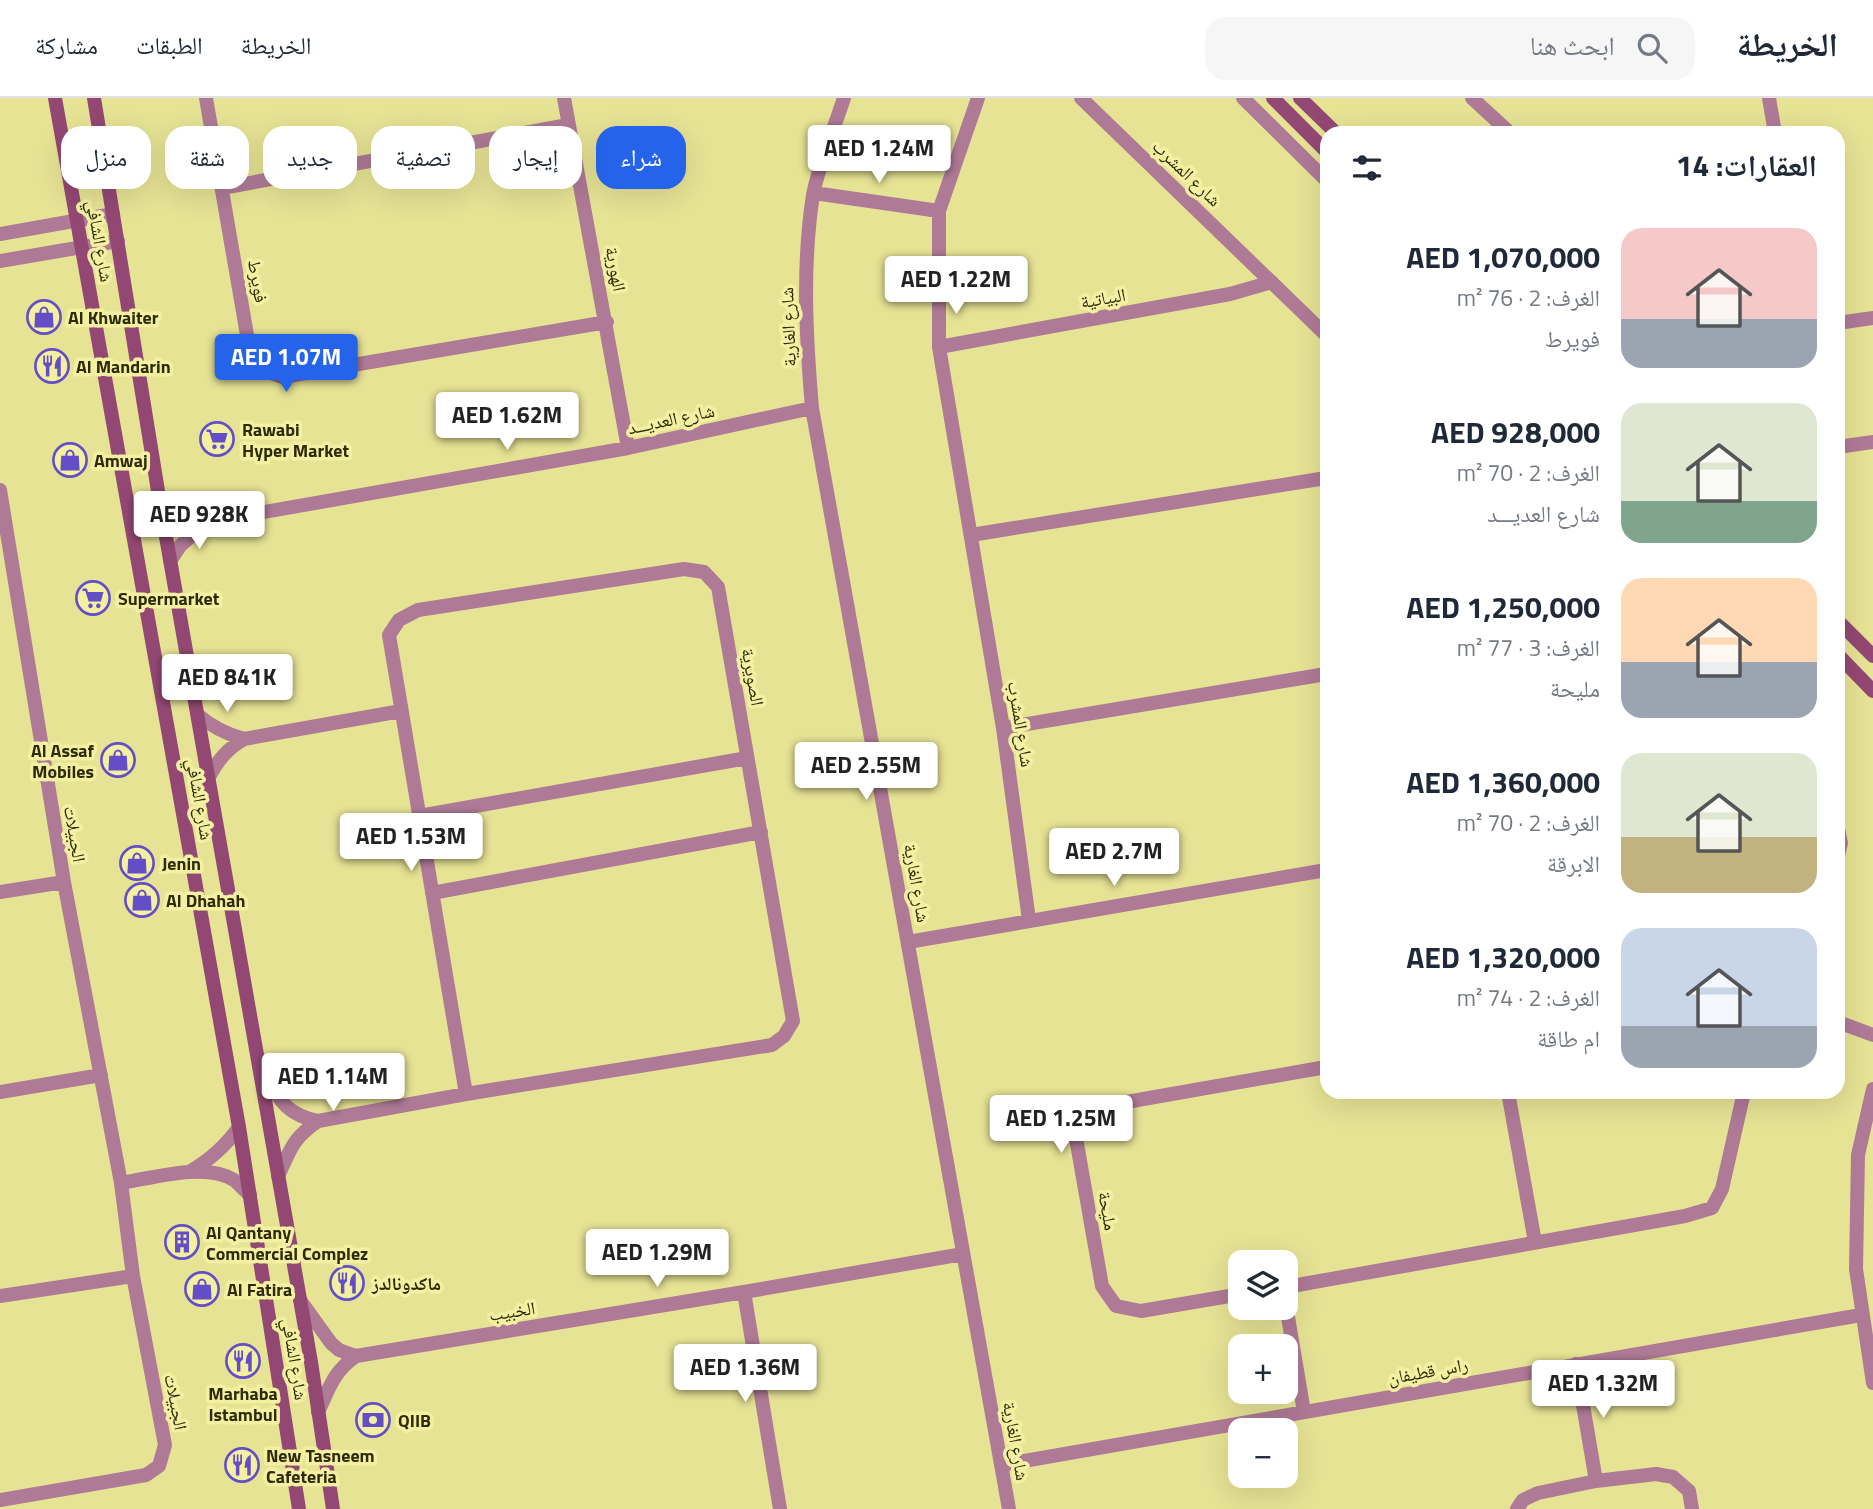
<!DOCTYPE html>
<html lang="ar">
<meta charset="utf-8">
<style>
:root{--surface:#fff;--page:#f6f6f7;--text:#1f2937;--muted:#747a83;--line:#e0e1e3;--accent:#2563eb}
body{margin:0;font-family:"Titillium Web","Noto Naskh Arabic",sans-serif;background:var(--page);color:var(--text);direction:rtl;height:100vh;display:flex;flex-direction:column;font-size:26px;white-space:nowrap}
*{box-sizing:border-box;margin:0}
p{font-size:23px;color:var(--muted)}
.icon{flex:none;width:38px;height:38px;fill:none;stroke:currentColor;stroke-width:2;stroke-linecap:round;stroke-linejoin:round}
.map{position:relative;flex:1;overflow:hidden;direction:ltr}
.drawer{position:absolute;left:1320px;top:28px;width:525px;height:973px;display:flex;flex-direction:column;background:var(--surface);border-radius:21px;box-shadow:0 7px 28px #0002;direction:rtl}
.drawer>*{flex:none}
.banner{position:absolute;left:21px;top:28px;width:665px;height:63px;direction:rtl;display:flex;gap:14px}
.controls{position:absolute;left:1228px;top:1152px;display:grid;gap:14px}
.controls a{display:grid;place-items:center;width:70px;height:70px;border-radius:14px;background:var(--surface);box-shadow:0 7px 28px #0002;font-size:35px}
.price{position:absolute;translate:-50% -60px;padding:0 16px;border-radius:7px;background:#fff;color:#222;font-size:23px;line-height:46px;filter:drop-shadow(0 2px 4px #0008)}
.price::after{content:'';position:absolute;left:50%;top:42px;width:21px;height:16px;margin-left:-10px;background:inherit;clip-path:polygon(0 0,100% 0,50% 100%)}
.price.current{background:var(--accent);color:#fff}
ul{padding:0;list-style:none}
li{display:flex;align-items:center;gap:21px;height:175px;padding:0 28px}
li span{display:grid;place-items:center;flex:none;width:196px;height:140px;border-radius:21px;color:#555}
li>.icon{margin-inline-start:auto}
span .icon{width:84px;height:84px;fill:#fffc;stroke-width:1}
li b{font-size:30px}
h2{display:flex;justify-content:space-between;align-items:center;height:84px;padding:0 28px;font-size:30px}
.tag{padding:0 24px;border-radius:21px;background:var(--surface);box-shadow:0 7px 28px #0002;font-size:24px;line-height:63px}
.tag.current{background:var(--accent);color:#fff}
header{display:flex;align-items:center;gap:42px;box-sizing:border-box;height:98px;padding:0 35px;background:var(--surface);border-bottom:2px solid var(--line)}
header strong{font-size:33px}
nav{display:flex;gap:38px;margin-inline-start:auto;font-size:24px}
.search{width:490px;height:63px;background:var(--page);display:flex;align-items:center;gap:18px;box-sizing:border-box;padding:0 24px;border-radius:21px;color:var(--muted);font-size:26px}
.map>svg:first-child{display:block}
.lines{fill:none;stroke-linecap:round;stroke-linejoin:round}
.street{stroke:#af7a96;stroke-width:14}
.secondary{stroke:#934873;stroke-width:14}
.labels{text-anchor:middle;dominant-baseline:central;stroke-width:7;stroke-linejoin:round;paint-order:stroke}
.street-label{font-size:18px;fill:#2d2b0a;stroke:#f3f0a1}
.poi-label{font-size:18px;font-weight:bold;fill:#2d2b0a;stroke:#f3f0a1;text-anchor:start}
</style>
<header>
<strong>الخريطة</strong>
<div class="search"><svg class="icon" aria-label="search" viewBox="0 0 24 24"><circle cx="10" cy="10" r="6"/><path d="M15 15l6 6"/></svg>ابحث هنا</div>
<nav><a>الخريطة</a><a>الطبقات</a><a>مشاركة</a></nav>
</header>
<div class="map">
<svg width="1873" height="1411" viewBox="0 0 1873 1411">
<rect width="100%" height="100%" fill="#e6e395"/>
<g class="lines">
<path class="street" d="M 206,0 L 251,260 L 265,273 L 282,279 L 607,224
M 564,0 L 628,350
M 844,0 C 834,31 819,65 813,97 C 802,167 806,239 812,310 L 1009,1411
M 978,0 L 939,113 L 939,249 L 1003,630 L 1029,822
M 1081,0 L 1326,237
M 1243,0 L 1326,82
M 1472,0 L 1510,35
M 1769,0 L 1775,35
M 222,90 L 568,27
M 814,95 L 939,113
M 0,136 L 113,116
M 0,163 L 118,143
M 1838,225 L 1873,220
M 939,249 L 1230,196 L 1272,184
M 1838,349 L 1873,344
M 0,392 L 64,784 L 121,1085 L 133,1178 L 165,1347 L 159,1368 L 146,1377 L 0,1402
M 159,399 C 174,412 188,418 207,424 L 628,350 L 812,310
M 971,437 L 1326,380
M 170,463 L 180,448 L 207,424
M 198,617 C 212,629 226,636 244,641
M 1003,630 L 1326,576
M 209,679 C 218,662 227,651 244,641 L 401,613
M 419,718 L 747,660
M 1838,730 L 1841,745 L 1838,758
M 0,794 L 64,784
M 432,795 L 761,734
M 908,844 L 1326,772
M 1838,924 L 1873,937
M 259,968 C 277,996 282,1016 318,1023 C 292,1041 291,1051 278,1078
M 1873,991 L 1858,1057 L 1856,1171 L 1873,1285
M 0,994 L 101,977
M 1508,994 L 1535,1144
M 318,1023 L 466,996 L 772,947 L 784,938 L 793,923 L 718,489 L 704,474 L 684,471 L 418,512 L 399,522 L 389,537 L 466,996
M 189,1074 C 210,1062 225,1049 239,1029
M 121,1085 C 152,1080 206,1064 234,1082 C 239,1086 245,1093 250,1097
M 1286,1189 L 1685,1118 L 1712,1110 L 1722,1091 L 1744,994
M 744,1194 L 780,1411
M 1241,1196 L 1141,1213 L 1116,1208 L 1102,1188 L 1076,1040 L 1080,1022 L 1098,1009 L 1326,969
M 0,1198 L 133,1178
M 300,1202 L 331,1245 L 339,1252 L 356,1258
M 1286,1207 L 1304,1314
M 1576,1266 L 1596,1383
M 318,1314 C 330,1289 333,1274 356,1258 L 744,1194 L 963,1156
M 1001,1367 L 1861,1217
M 1517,1411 L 1523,1402 L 1538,1395 L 1596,1383 L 1656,1376 L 1673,1379 L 1689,1393 L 1692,1411"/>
<path class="secondary" d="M 55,0 L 239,1029 L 299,1411
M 94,0 L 159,399 L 311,1264 L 333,1411
M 1273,0 L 1326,53
M 1300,0 L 1336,35
M 1838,523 L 1873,558
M 1838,557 L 1873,593"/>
</g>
<defs>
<g id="shop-ring" transform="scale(1.75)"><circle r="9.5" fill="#f3f0a1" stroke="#634ec7" stroke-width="1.5"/><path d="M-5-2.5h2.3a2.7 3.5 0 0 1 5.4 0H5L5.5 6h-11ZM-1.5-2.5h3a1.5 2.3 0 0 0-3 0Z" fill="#634ec7"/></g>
<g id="restaurant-ring" transform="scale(1.75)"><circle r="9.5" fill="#f3f0a1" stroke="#634ec7" stroke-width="1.5"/><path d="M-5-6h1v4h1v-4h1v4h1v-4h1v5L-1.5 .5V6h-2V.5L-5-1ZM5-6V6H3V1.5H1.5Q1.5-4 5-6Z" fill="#634ec7"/></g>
<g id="supermarket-ring" transform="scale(1.75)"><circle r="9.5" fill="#f3f0a1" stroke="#634ec7" stroke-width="1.5"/><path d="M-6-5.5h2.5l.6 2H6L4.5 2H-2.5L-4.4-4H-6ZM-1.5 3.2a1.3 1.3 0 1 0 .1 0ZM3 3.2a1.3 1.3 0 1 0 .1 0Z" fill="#634ec7"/></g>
<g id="building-ring" transform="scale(1.75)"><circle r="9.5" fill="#f3f0a1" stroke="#634ec7" stroke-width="1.5"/><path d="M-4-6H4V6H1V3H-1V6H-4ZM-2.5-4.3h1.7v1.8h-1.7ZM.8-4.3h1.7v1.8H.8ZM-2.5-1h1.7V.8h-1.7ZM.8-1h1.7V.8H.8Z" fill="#634ec7"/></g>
<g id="bank-ring" transform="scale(1.75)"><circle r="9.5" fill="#f3f0a1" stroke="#634ec7" stroke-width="1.5"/><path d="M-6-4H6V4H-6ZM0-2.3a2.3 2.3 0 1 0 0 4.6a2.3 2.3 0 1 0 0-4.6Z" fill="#634ec7"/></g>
</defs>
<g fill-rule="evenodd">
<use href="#shop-ring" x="44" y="219"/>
<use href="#restaurant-ring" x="52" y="268"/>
<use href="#supermarket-ring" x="217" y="341"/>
<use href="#shop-ring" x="70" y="362"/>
<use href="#supermarket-ring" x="93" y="500"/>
<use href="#shop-ring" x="118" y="662"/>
<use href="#shop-ring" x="137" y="765"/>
<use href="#shop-ring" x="142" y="802"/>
<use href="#building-ring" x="182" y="1144"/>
<use href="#restaurant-ring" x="347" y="1185"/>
<use href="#shop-ring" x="202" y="1191"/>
<use href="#restaurant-ring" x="243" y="1263"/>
<use href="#bank-ring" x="373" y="1322"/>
<use href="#restaurant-ring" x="242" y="1367"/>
</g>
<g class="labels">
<g class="street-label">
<text transform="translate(1187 75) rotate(44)">شارع المشرب</text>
<text transform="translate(100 143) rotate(80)">شارع الشافي</text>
<text transform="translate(616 171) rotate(79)">الهورية</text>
<text transform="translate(258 183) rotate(80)">فويرط</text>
<text transform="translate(1103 200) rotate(-10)">البياتية</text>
<text transform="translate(788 229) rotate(-92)">شارع الغارية</text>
<text transform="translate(671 321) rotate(-12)">شارع العديـــد</text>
<text transform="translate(753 579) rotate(80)">الصويرية</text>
<text transform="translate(1021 626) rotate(81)">شارع المشرب</text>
<text transform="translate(200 701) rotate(80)">شارع الشافي</text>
<text transform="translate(75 736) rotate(80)">الجبيلات</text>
<text transform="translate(917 785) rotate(80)">شارع الغارية</text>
<text transform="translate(1108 1113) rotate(80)">مليحة</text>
<text transform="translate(512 1213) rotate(-9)">الخبيب</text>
<text transform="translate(295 1261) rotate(81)">شارع الشافي</text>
<text transform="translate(1428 1273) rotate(-10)">راس قطيفان</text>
<text transform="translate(176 1304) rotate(79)">الجبيلات</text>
<text transform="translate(1016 1343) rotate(80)">شارع الغارية</text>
</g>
<g class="poi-label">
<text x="68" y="219">Al Khwaiter</text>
<text x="76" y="268">Al Mandarin</text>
<text x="242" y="331">Rawabi<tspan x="242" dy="21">Hyper Market</tspan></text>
<text x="94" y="362">Amwaj</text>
<text x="118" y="500">Supermarket</text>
<text x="94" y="652" text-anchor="end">Al Assaf<tspan x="94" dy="21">Mobiles</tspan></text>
<text x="162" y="765">Jenin</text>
<text x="166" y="802">Al Dhahah</text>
<text x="206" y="1134">Al Qantany<tspan x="206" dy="21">Commercial Complez</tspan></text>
<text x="372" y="1185">ماكدونالدز</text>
<text x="227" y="1191">Al Fatira</text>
<text x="243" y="1295" text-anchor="middle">Marhaba<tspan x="243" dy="21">Istambul</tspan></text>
<text x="398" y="1322">QIIB</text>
<text x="266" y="1357">New Tasneem<tspan x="266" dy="21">Cafeteria</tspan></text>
</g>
</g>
</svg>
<div class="controls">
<a><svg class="icon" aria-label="layers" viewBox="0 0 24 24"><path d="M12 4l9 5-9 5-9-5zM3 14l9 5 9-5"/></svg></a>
<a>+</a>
<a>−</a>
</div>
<b class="price" style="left:879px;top:87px">AED 1.24M</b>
<b class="price" style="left:956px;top:218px">AED 1.22M</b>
<b class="price current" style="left:286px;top:296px">AED 1.07M</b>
<b class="price" style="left:507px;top:354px">AED 1.62M</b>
<b class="price" style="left:199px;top:453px">AED 928K</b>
<b class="price" style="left:227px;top:616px">AED 841K</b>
<b class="price" style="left:866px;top:704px">AED 2.55M</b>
<b class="price" style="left:411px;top:775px">AED 1.53M</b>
<b class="price" style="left:1114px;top:790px">AED 2.7M</b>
<b class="price" style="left:333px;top:1015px">AED 1.14M</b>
<b class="price" style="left:1061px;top:1057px">AED 1.25M</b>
<b class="price" style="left:657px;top:1191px">AED 1.29M</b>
<b class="price" style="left:745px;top:1306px">AED 1.36M</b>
<b class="price" style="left:1603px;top:1322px">AED 1.32M</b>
<div class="banner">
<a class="tag current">شراء</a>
<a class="tag">إيجار</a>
<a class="tag">تصفية</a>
<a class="tag">جديد</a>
<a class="tag">شقة</a>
<a class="tag">منزل</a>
</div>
<section class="drawer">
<h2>العقارات: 14<svg class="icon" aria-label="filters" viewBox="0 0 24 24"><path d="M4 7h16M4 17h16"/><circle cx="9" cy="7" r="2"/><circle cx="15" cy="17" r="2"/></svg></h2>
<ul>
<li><span style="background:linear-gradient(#f6c9c9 65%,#9aa5b1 0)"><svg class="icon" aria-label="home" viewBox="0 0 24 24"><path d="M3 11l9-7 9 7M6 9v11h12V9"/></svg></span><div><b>AED 1,070,000</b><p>الغرف: 2 · 76 m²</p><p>فويرط</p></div></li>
<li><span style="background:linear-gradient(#dfe7d0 70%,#7fa58c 0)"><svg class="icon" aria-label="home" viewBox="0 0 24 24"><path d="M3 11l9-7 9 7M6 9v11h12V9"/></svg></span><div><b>AED 928,000</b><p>الغرف: 2 · 70 m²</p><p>شارع العديـــد</p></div></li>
<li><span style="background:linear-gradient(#ffd9b3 60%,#9aa5b1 0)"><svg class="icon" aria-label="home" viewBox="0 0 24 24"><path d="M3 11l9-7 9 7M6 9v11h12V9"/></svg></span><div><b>AED 1,250,000</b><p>الغرف: 3 · 77 m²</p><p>مليحة</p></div></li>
<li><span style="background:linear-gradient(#dfe7d0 60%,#c2b280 0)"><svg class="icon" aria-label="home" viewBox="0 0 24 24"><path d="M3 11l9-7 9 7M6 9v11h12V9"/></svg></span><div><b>AED 1,360,000</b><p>الغرف: 2 · 70 m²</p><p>الابرقة</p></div></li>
<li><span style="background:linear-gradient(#c9d6e8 70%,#9aa5b1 0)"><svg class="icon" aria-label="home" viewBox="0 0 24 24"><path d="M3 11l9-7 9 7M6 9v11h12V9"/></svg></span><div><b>AED 1,320,000</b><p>الغرف: 2 · 74 m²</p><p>ام طاقة</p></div></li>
</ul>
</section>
</div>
